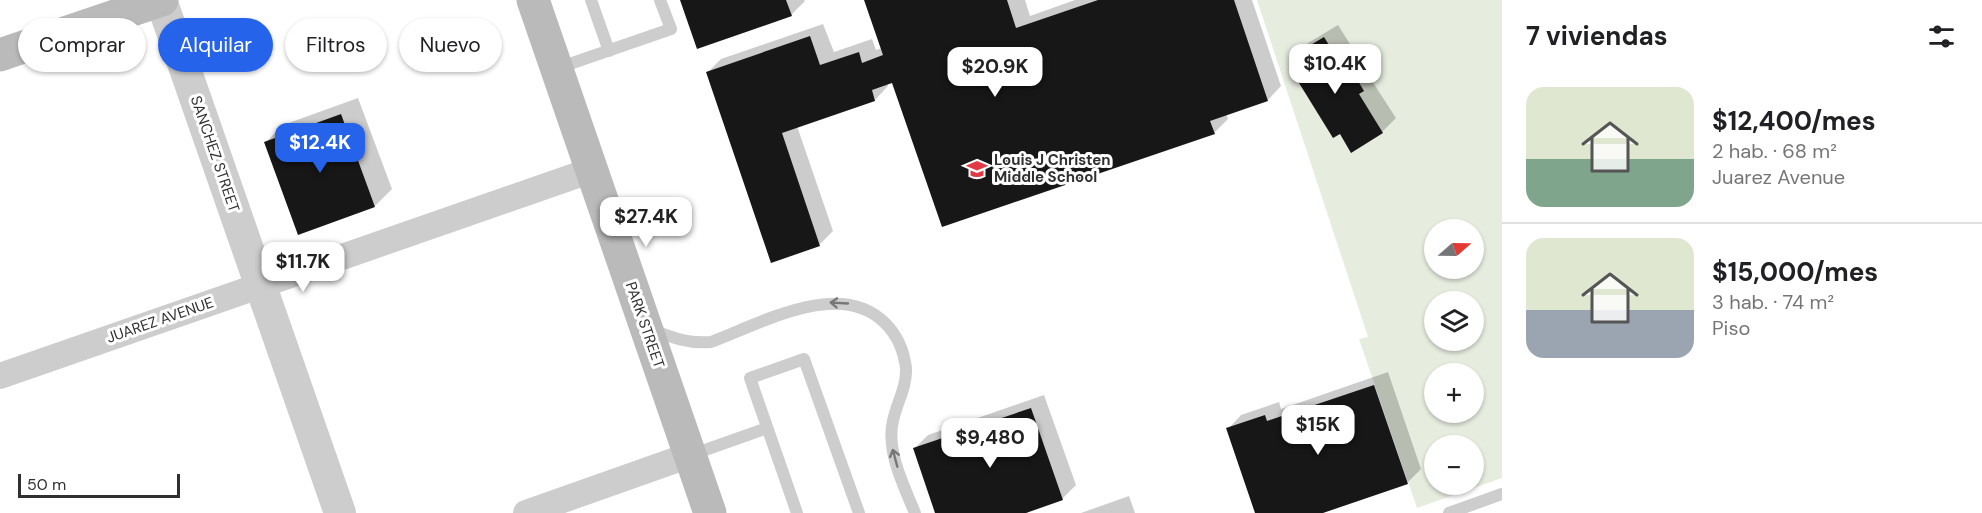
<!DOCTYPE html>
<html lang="es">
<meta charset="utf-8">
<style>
:root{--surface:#fff;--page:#f6f6f6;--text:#202124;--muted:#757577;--line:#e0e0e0;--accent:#2563eb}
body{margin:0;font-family:"DM Sans",sans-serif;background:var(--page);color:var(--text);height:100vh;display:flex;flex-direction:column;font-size:22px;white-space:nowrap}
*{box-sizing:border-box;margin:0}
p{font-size:20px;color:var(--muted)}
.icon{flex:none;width:33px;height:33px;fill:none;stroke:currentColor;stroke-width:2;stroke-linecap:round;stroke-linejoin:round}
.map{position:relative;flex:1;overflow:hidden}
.details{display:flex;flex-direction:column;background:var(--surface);width:480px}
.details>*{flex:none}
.hud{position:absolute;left:18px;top:18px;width:570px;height:54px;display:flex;gap:12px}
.needle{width:39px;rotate:70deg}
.fabs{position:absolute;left:1424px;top:219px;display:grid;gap:12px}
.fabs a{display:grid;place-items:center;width:60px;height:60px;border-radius:50%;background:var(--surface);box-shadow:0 2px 4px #0004;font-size:30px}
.scale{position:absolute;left:18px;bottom:15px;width:162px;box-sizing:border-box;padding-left:6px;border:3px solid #303030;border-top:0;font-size:16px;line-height:21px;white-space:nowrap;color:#303030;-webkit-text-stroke:4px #fff;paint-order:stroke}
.price{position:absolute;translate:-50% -51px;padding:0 14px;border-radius:12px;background:#fff;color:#222;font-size:20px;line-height:39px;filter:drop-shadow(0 2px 3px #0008)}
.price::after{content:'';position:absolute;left:50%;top:36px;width:18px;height:14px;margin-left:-9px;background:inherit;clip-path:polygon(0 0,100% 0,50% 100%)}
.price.selected{background:var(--accent);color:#fff}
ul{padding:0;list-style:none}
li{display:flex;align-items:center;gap:18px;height:150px;padding:0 24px}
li+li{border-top:2px solid var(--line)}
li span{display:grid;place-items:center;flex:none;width:168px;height:120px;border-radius:18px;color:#555}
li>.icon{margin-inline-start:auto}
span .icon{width:72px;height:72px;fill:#fffc;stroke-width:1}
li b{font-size:26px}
h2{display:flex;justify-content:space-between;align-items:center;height:72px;padding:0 24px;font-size:26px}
.chip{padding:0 21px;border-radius:27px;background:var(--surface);box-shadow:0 2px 4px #0004;font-size:21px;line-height:54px}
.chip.selected{background:var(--accent);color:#fff}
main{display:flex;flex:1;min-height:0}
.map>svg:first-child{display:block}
.green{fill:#e6eddf;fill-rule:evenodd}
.shadow{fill:#0003}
.building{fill:#171717}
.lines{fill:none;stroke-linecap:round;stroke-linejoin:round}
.service{stroke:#cdcdcd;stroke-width:12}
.minor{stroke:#cdcdcd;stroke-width:26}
.tertiary{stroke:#cdcdcd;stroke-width:32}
.secondary{stroke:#bababa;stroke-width:33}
.oneway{stroke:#777}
.labels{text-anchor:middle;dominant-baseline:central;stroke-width:6;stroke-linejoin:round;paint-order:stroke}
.street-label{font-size:15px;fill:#303030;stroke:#fff}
.poi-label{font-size:15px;font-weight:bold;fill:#303030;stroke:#fff;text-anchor:start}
</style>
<main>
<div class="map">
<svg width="1502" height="513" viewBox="0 0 1502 513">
<rect width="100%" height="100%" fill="#fff"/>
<path class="green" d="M 1257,0 L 1502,0 L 1502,478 L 1417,508 L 1359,339 L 1368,337 ZM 1434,230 L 1473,230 L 1473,268 L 1434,268 ZM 1434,302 L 1473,302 L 1473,340 L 1434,340 ZM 1434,374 L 1473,374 L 1473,412 L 1434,412 ZM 1434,446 L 1473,446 L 1473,484 L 1434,484 Z"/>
<path class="shadow" d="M 682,0 L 804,0 L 805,1 L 791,15 Z
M 865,0 L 1025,0 L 1030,16 L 1075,0 L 1252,0 L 1281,86 L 1268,100 L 1226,114 L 1228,119 L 1214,133 L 893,81 L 887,83 L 888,86 L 875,100 L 797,126 L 833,231 L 820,244 L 772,261 L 707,73 L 721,59 L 823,24 L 834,52 L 872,39 L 876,50 L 882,48 Z
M 1338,25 L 1357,55 L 1362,52 L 1377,76 L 1372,81 L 1396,118 L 1382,132 L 1341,132 L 1293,70 L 1299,65 L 1294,56 L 1308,43 Z
M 358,98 L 392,189 L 375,206 L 299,233 L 266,142 L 283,125 Z
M 1388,372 L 1421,469 L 1408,482 L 1318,513 L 1257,513 L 1228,429 L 1241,415 L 1279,402 L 1281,409 Z
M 1044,395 L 1076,485 L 1062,499 L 1027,511 L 1028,513 L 937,513 L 915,448 L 928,435 Z
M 1129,496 L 1135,513 L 1081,513 Z"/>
<path class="building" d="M 680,0 L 786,0 L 792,16 L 697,49 Z
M 864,0 L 1007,0 L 1016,28 L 1098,0 L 1234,0 L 1268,101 L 1210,121 L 1215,134 L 942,227 L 892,83 L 872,90 L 875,101 L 782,133 L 820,246 L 771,263 L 706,72 L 810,36 L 820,65 L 859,52 L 862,63 L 883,55 Z
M 1324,37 L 1343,68 L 1348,64 L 1364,91 L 1359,94 L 1383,133 L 1351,153 L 1340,134 L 1333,138 L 1291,70 L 1298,66 L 1292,56 Z
M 341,114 L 375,207 L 298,235 L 264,142 Z
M 1374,385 L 1408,484 L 1323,513 L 1255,513 L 1226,428 L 1265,415 L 1267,421 Z
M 1031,408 L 1063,500 L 1026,513 L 935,513 L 913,448 Z"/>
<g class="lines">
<path class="service" d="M 591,0 L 609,51
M 558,68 L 671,29 L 660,0
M 653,330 C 673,338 689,344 711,342 C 762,323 840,278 885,323 C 897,335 904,352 906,368 C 907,389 895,405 892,426 C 888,455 904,486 915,513
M 691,455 L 767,428
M 797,513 L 750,378 L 804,359 L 859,513
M 1449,513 L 1502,494"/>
<path class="minor" d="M 0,376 L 592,170
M 526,513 L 690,455"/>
<path class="tertiary" d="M 161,0 L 340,513"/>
<path class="secondary" d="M 533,0 L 710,513
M 0,55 L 162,0"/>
</g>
<defs><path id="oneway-shaft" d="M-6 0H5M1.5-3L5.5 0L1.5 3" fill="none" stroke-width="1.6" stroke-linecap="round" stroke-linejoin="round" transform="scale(1.5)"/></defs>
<g class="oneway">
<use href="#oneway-shaft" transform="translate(839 303) rotate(-177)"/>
<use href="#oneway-shaft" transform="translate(895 458) rotate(-105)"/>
</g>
<defs>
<g id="school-bare" transform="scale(1.62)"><path d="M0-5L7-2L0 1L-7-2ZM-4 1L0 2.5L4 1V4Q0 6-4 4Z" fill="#e13945" stroke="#fff" stroke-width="2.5" paint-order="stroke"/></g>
</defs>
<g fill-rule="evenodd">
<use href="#school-bare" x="977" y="169"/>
</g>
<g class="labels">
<g class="street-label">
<text transform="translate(215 154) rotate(71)">SANCHEZ STREET</text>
<text transform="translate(160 320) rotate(-19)">JUAREZ AVENUE</text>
<text transform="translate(645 325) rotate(71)">PARK STREET</text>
</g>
<g class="poi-label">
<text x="994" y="160">Louis J Christen<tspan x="994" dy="17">Middle School</tspan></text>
</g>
</g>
</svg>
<div class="fabs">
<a><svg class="needle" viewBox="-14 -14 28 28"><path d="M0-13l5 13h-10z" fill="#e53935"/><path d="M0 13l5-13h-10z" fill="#757577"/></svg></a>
<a><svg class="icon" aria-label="layers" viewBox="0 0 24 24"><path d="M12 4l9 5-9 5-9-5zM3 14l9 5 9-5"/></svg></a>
<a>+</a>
<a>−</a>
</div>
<div class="scale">50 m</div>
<b class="price" style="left:1335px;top:95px">$10.4K</b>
<b class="price" style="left:995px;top:98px">$20.9K</b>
<b class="price selected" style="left:320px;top:174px">$12.4K</b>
<b class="price" style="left:646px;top:248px">$27.4K</b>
<b class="price" style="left:303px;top:293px">$11.7K</b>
<b class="price" style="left:1318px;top:456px">$15K</b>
<b class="price" style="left:990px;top:469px">$9,480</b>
<div class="hud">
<a class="chip">Comprar</a>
<a class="chip selected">Alquilar</a>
<a class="chip">Filtros</a>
<a class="chip">Nuevo</a>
</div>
</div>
<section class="details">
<h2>7 viviendas<svg class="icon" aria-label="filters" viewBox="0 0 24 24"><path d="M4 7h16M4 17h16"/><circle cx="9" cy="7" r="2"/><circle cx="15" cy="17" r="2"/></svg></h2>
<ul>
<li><span style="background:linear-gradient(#dfe7d0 60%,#7fa58c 0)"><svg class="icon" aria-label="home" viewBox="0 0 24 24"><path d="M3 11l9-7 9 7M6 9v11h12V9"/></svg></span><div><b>$12,400/mes</b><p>2 hab. · 68 m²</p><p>Juarez Avenue</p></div></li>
<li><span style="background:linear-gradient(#dfe7d0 60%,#9aa5b1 0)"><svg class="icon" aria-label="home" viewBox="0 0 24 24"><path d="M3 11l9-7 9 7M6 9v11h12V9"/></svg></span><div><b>$15,000/mes</b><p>3 hab. · 74 m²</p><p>Piso</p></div></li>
</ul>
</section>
</main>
